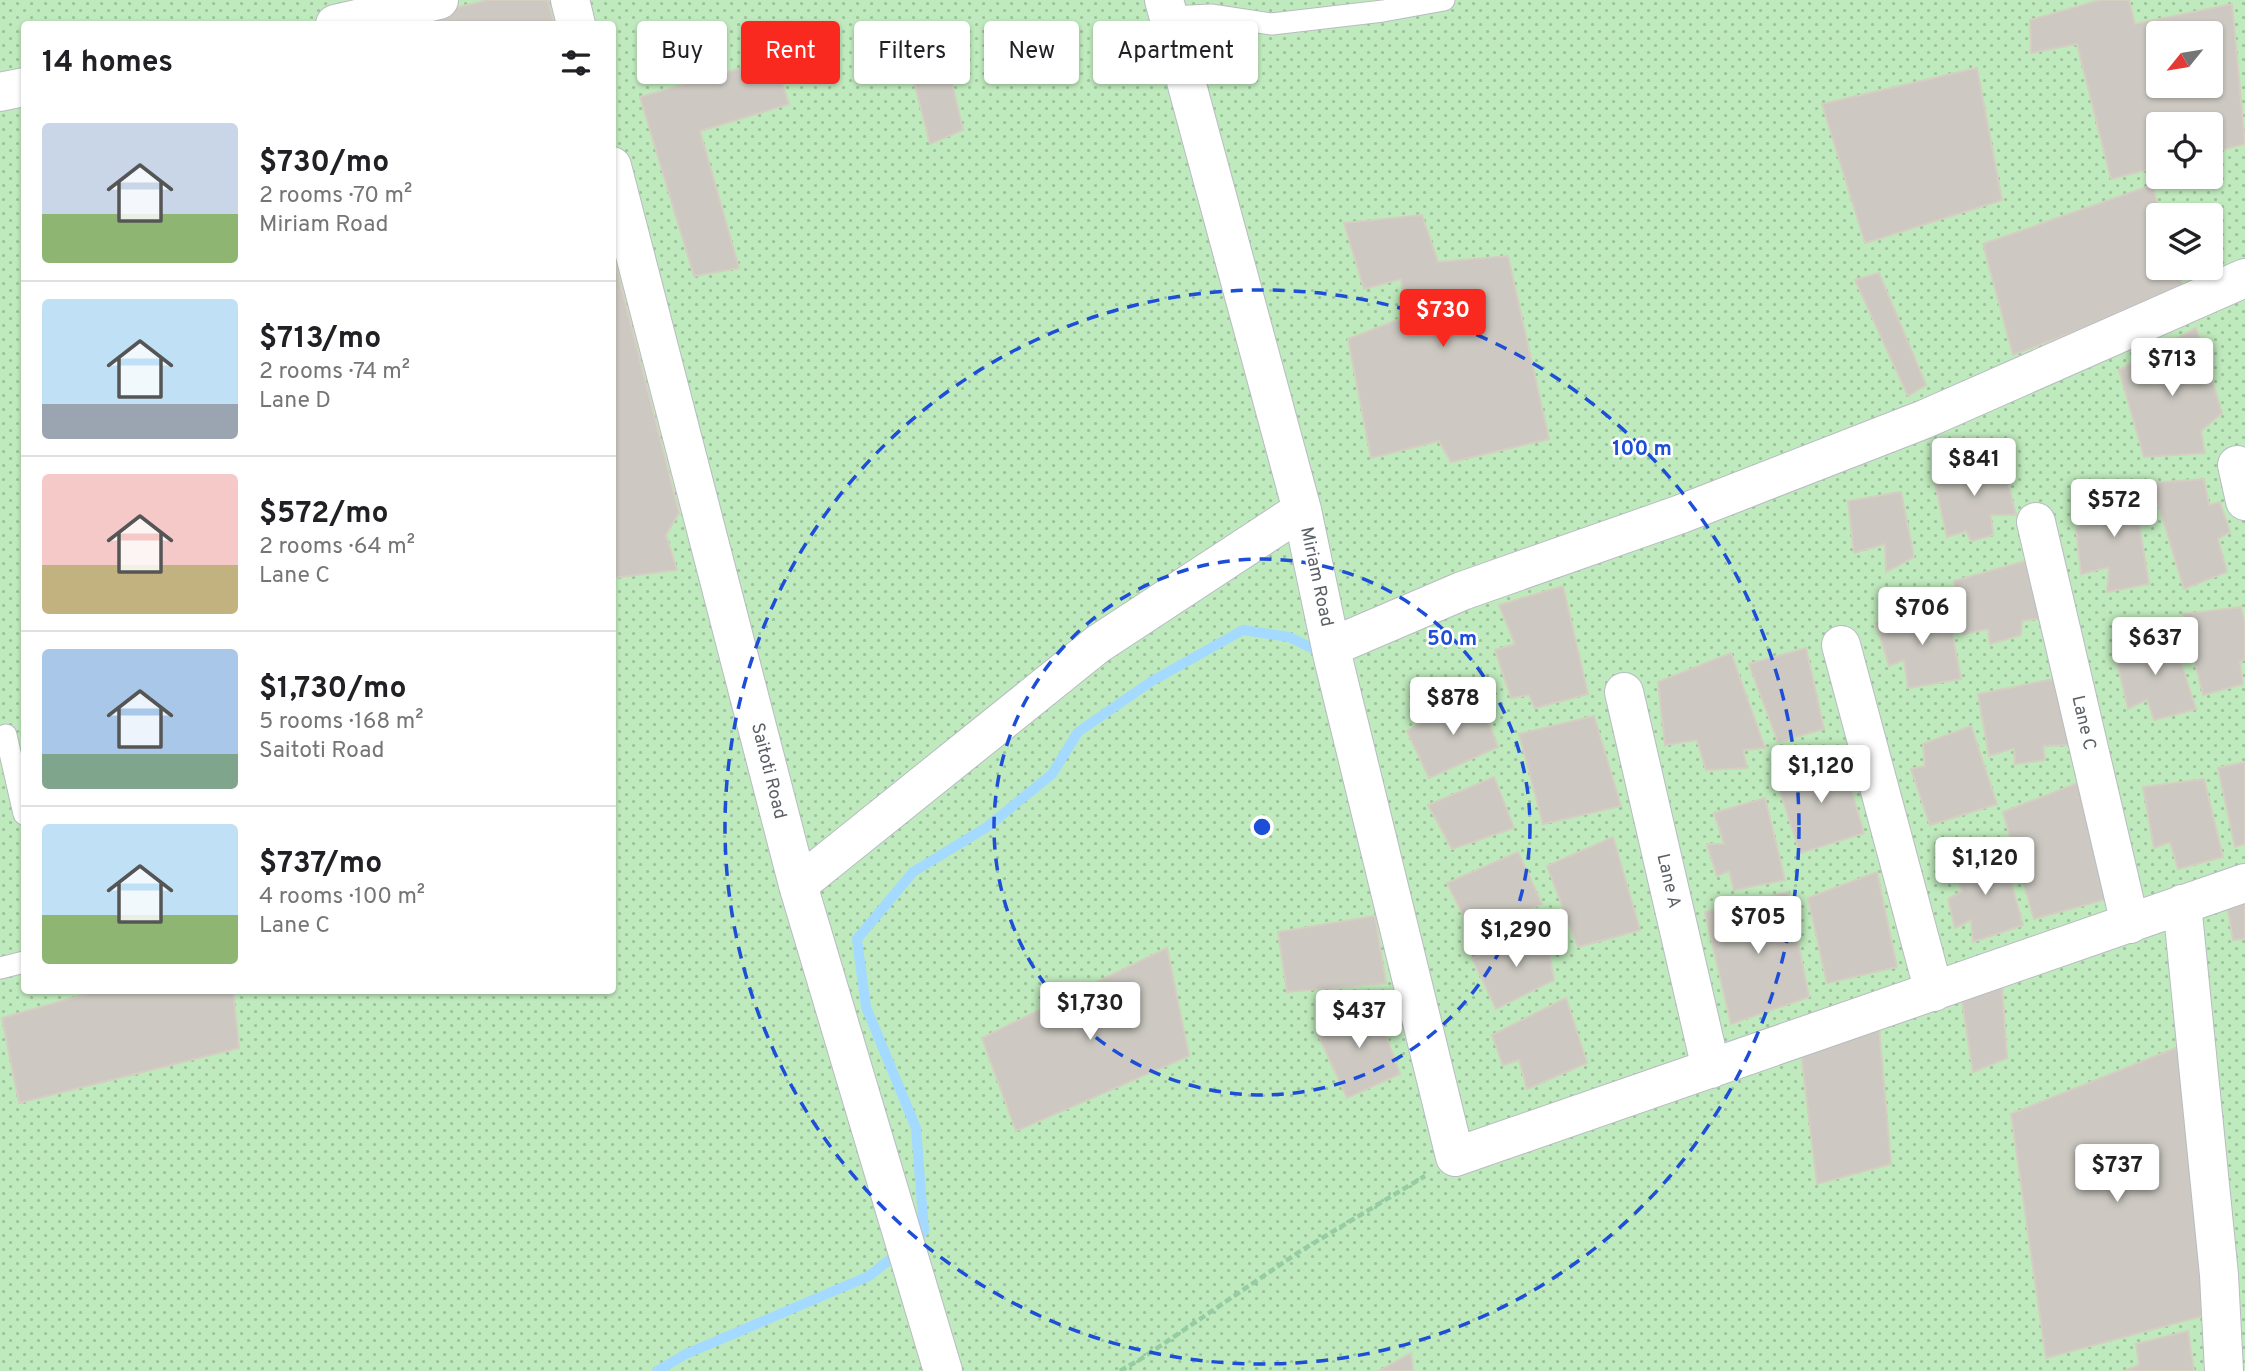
<!DOCTYPE html>
<meta charset="utf-8">
<style>
:root{--surface:#fff;--page:#f2f2f2;--text:#202124;--muted:#757577;--line:#e0e0e0;--accent:#fa291f}
body{margin:0;font-family:Overpass,sans-serif;background:var(--page);color:var(--text);height:100vh;display:flex;flex-direction:column;font-size:26px;white-space:nowrap}
*{box-sizing:border-box;margin:0}
p{font-size:23px;color:var(--muted)}
.icon{flex:none;width:38px;height:38px;fill:none;stroke:currentColor;stroke-width:2;stroke-linecap:round;stroke-linejoin:round}
.map{position:relative;flex:1;overflow:hidden}
.side{position:absolute;left:21px;top:21px;width:595px;height:973px;display:flex;flex-direction:column;background:var(--surface);border-radius:7px;box-shadow:0 2px 5px #0004}
.side>*{flex:none}
.top-card{position:absolute;left:637px;top:21px;width:665px;height:63px;display:flex;gap:14px}
.needle{width:46px;rotate:240deg}
.tools{position:absolute;left:2146px;top:21px;display:grid;gap:14px}
.tools a{display:grid;place-items:center;width:77px;height:77px;border-radius:7px;background:var(--surface);box-shadow:0 2px 5px #0004;font-size:35px}
.price{position:absolute;translate:-50% -60px;padding:0 16px;border-radius:7px;background:#fff;color:#222;font-size:23px;line-height:46px;filter:drop-shadow(0 2px 4px #0008)}
.price::after{content:'';position:absolute;left:50%;top:42px;width:21px;height:16px;margin-left:-10px;background:inherit;clip-path:polygon(0 0,100% 0,50% 100%)}
.price.active{background:var(--accent);color:#fff}
ul{padding:0;list-style:none}
li{display:flex;align-items:center;gap:21px;height:175px;padding:0 21px}
li+li{border-top:2px solid var(--line)}
li span{display:grid;place-items:center;flex:none;width:196px;height:140px;border-radius:7px;color:#555}
li>.icon{margin-inline-start:auto}
span .icon{width:84px;height:84px;fill:#fffc;stroke-width:1}
li b{font-size:30px}
h2{display:flex;justify-content:space-between;align-items:center;height:84px;padding:0 21px;font-size:30px}
.tag{padding:0 24px;border-radius:7px;background:var(--surface);box-shadow:0 2px 5px #0004;font-size:24px;line-height:63px}
.tag.active{background:var(--accent);color:#fff}
.map>svg:first-child{display:block}
.park{fill:url(#park-dots);fill-rule:evenodd}
.lines{fill:none;stroke-linecap:round;stroke-linejoin:round}
.stream{stroke:#a4daff;stroke-width:10}
.building{fill:#cdc9c2;stroke:#d5cec1;stroke-width:2;fill-rule:evenodd}
.service-casing{stroke:#b8bcc1;stroke-width:23}
.minor-casing{stroke:#b8bcc1;stroke-width:40}
.path{stroke:#95cca3;stroke-width:4.5;stroke-dasharray:7 3.5;stroke-linecap:butt}
.service{stroke:#fff;stroke-width:21}
.minor{stroke:#fff;stroke-width:38}
.ring{fill:none;stroke:#1d4ed8;stroke-width:3.5;stroke-dasharray:12 9}
.labels{text-anchor:middle;dominant-baseline:central;stroke-width:5;stroke-linejoin:round;paint-order:stroke}
.street-label{font-size:18px;fill:#5b6066;stroke:#fff}
.centre{fill:#1d4ed8;stroke:#fff;stroke-width:3.5}
.ring-label{font-size:21px;text-anchor:middle;font-weight:bold;fill:#1d4ed8;stroke:#fff;stroke-width:5;stroke-linejoin:round;paint-order:stroke}
</style>
<div class="map">
<svg width="2245" height="1371" viewBox="0 0 2245 1371">
<defs>
<pattern id="park-dots" width="8" height="8" patternUnits="userSpaceOnUse" patternTransform="scale(1.75)"><rect width="8" height="8" fill="#bfeabd"/><path d="M2 2h.1M6 6h.1" fill="none" stroke="#9ec19d" stroke-width="1.8" stroke-linecap="round"/></pattern>
</defs>
<rect width="100%" height="100%" fill="#f0ede3"/>
<path class="park" d="M 0,0 L 2245,0 L 2245,1371 L 0,1371 ZM 24,24 L 612,24 L 612,990 L 24,990 ZM 2158,33 L 2210,33 L 2210,86 L 2158,86 ZM 2158,124 L 2210,124 L 2210,177 L 2158,177 ZM 2158,215 L 2210,215 L 2210,268 L 2158,268 Z"/>
<g class="lines">
<path class="stream" d="M 912,1242 L 924,1231 L 916,1128 L 866,1007 L 857,939 L 913,872 L 987,827 L 1052,774 L 1078,732 L 1152,681 L 1243,630 L 1289,637 L 1322,653
M 657,1371 L 686,1354 L 869,1276 L 899,1252"/>
</g>
<path class="building" d="M 488,0 L 548,0 L 554,24 L 388,24 Z
M 2100,0 L 2129,0 L 2135,24 L 2232,4 L 2245,144 L 2210,153 L 2210,124 L 2158,124 L 2158,167 L 2111,179 L 2077,44 L 2031,53 L 2030,20 ZM 2158,33 L 2210,33 L 2210,86 L 2158,86 Z
M 945,53 L 963,130 L 930,144 L 909,62 Z
M 774,59 L 789,104 L 700,131 L 739,268 L 694,276 L 640,97 Z
M 1977,68 L 2002,200 L 1865,243 L 1822,104 Z
M 2152,185 L 2161,215 L 2158,215 L 2158,268 L 2177,268 L 2184,290 L 2013,355 L 1983,244 Z
M 1422,215 L 1438,262 L 1508,256 L 1549,439 L 1451,462 L 1439,441 L 1371,458 L 1348,339 L 1405,317 L 1401,279 L 1364,289 L 1344,223 Z
M 612,251 L 679,513 L 666,535 L 677,570 L 612,578 Z
M 1879,273 L 1926,385 L 1908,396 L 1855,280 Z
M 2196,328 L 2222,413 L 2201,431 L 2205,453 L 2144,457 L 2119,370 Z
M 2002,457 L 2016,515 L 1991,515 L 1993,535 L 1971,541 L 1966,531 L 1947,537 L 1933,474 Z
M 2204,479 L 2209,505 L 2220,502 L 2230,532 L 2218,539 L 2227,572 L 2184,589 L 2152,483 Z
M 2133,487 L 2149,584 L 2107,592 L 2109,567 L 2081,574 L 2076,528 L 2097,521 L 2088,488 Z
M 1901,492 L 1914,557 L 1886,572 L 1885,544 L 1854,553 L 1848,501 Z
M 2029,560 L 2044,618 L 2022,621 L 2021,635 L 1990,644 L 1988,629 L 1963,634 L 1954,581 Z
M 1563,586 L 1588,694 L 1535,708 L 1529,695 L 1511,698 L 1495,650 L 1515,644 L 1499,605 Z
M 1947,606 L 1961,679 L 1908,688 L 1904,660 L 1889,666 L 1876,623 Z
M 2241,607 L 2245,623 L 2245,659 L 2240,662 L 2243,684 L 2203,695 L 2183,614 Z
M 2171,632 L 2196,709 L 2154,720 L 2147,699 L 2128,709 L 2115,653 Z
M 1806,648 L 1824,729 L 1778,742 L 1749,664 Z
M 1731,653 L 1765,748 L 1743,750 L 1747,768 L 1706,770 L 1697,740 L 1665,745 L 1658,682 Z
M 2059,678 L 2071,745 L 2043,746 L 2045,760 L 2015,764 L 2014,748 L 1989,756 L 1978,694 Z
M 1478,693 L 1498,747 L 1429,778 L 1407,731 Z
M 1594,716 L 1621,806 L 1543,824 L 1519,734 Z
M 1971,726 L 1997,804 L 1930,825 L 1911,769 L 1925,766 L 1923,744 Z
M 1840,752 L 1864,833 L 1800,853 L 1777,782 Z
M 2245,762 L 2245,844 L 2235,847 L 2218,768 Z
M 1494,777 L 1514,828 L 1452,849 L 1428,805 Z
M 2204,779 L 2223,857 L 2178,869 L 2170,842 L 2154,848 L 2143,787 Z
M 2080,782 L 2110,898 L 2034,919 L 2003,812 Z
M 1765,798 L 1785,880 L 1734,890 L 1729,871 L 1717,876 L 1707,844 L 1724,844 L 1714,813 Z
M 1613,837 L 1640,930 L 1578,947 L 1547,866 Z
M 2002,849 L 2023,925 L 1973,942 L 1971,920 L 1955,928 L 1948,899 L 1962,891 L 1953,867 Z
M 1518,852 L 1542,904 L 1471,931 L 1447,883 Z
M 1877,872 L 1897,967 L 1827,983 L 1808,898 Z
M 1788,892 L 1809,997 L 1731,1024 L 1705,912 Z
M 2245,904 L 2245,939 L 2233,940 L 2228,910 Z
M 1375,916 L 1386,983 L 1287,992 L 1278,932 Z
M 1545,931 L 1554,980 L 1496,1009 L 1472,958 Z
M 1167,948 L 1189,1056 L 1016,1131 L 982,1038 Z
M 2002,985 L 2007,1058 L 1973,1072 L 1962,1001 Z
M 100,990 L 233,990 L 239,1048 L 19,1103 L 2,1018 Z
M 1566,998 L 1587,1063 L 1527,1089 L 1519,1060 L 1503,1065 L 1492,1035 Z
M 1374,1002 L 1400,1074 L 1347,1098 L 1316,1030 Z
M 1879,1027 L 1891,1164 L 1817,1184 L 1801,1053 Z
M 2193,1041 L 2214,1313 L 2046,1358 L 2011,1114 Z
M 2188,1331 L 2194,1371 L 2124,1371 L 2139,1365 L 2136,1344 Z
M 1411,1353 L 1413,1371 L 1379,1371 Z"/>
<g class="lines">
<g class="service-casing">
<path id="service" d="M 1169,17 L 1211,15 L 1272,24 L 1383,11 L 1444,0
M 6,735 L 24,814
M 0,968 L 24,962"/>
</g>
<g class="minor-casing">
<path id="minor" d="M 570,0 L 576,24
M 1164,0 L 1302,510 L 1333,658 L 1455,1157 L 2245,883
M 335,24 L 439,0
M 0,92 L 24,87
M 612,166 L 798,885 L 943,1371
M 2237,465 L 2245,501
M 2036,522 L 2130,924
M 1841,645 L 1934,992
M 1331,647 L 1462,591 L 1681,514 L 1925,419 L 2245,278
M 1624,692 L 1711,1069
M 798,885 L 1098,644 L 1302,510
M 2182,904 L 2219,1275 L 2224,1371"/>
</g>
<path class="path" d="M 1120,1371 L 1141,1359 L 1299,1252 L 1425,1176"/>
<use href="#service" class="service"/>
<use href="#minor" class="minor"/>
</g>
<g class="ring">
<circle cx="1262" cy="827" r="268"/>
<circle cx="1262" cy="827" r="537"/>
</g>
<g class="labels">
<g class="street-label">
<text transform="translate(1316 577) rotate(78)">Miriam Road</text>
<text transform="translate(2083 723) rotate(77)">Lane C</text>
<text transform="translate(768 771) rotate(76)">Saitoti Road</text>
<text transform="translate(1668 881) rotate(77)">Lane A</text>
</g>
</g>
<circle cx="1262" cy="827" r="10" class="centre"/>
<g class="ring-label">
<text x="1642" y="455">100 m</text>
<text x="1452" y="645">50 m</text>
</g>
</svg>
<div class="tools">
<a><svg class="needle" viewBox="-14 -14 28 28"><path d="M0-13l5 13h-10z" fill="#e53935"/><path d="M0 13l5-13h-10z" fill="#757577"/></svg></a>
<a><svg class="icon" aria-label="locate" viewBox="0 0 24 24"><circle cx="12" cy="12" r="6"/><path d="M12 2v4M12 18v4M2 12h4M18 12h4"/></svg></a>
<a><svg class="icon" aria-label="layers" viewBox="0 0 24 24"><path d="M12 4l9 5-9 5-9-5zM3 14l9 5 9-5"/></svg></a>
</div>
<b class="price active" style="left:1443px;top:349px">$730</b>
<b class="price" style="left:2172px;top:398px">$713</b>
<b class="price" style="left:1974px;top:498px">$841</b>
<b class="price" style="left:2114px;top:539px">$572</b>
<b class="price" style="left:1922px;top:647px">$706</b>
<b class="price" style="left:2155px;top:677px">$637</b>
<b class="price" style="left:1453px;top:737px">$878</b>
<b class="price" style="left:1821px;top:805px">$1,120</b>
<b class="price" style="left:1985px;top:897px">$1,120</b>
<b class="price" style="left:1758px;top:956px">$705</b>
<b class="price" style="left:1516px;top:969px">$1,290</b>
<b class="price" style="left:1090px;top:1042px">$1,730</b>
<b class="price" style="left:1359px;top:1050px">$437</b>
<b class="price" style="left:2117px;top:1204px">$737</b>
<div class="top-card">
<a class="tag">Buy</a>
<a class="tag active">Rent</a>
<a class="tag">Filters</a>
<a class="tag">New</a>
<a class="tag">Apartment</a>
</div>
<section class="side">
<h2>14 homes<svg class="icon" aria-label="filters" viewBox="0 0 24 24"><path d="M4 7h16M4 17h16"/><circle cx="9" cy="7" r="2"/><circle cx="15" cy="17" r="2"/></svg></h2>
<ul>
<li><span style="background:linear-gradient(#c9d6e8 65%,#8fb573 0)"><svg class="icon" aria-label="home" viewBox="0 0 24 24"><path d="M3 11l9-7 9 7M6 9v11h12V9"/></svg></span><div><b>$730/mo</b><p>2 rooms · 70 m²</p><p>Miriam Road</p></div></li>
<li><span style="background:linear-gradient(#bfe0f5 75%,#9aa5b1 0)"><svg class="icon" aria-label="home" viewBox="0 0 24 24"><path d="M3 11l9-7 9 7M6 9v11h12V9"/></svg></span><div><b>$713/mo</b><p>2 rooms · 74 m²</p><p>Lane D</p></div></li>
<li><span style="background:linear-gradient(#f6c9c9 65%,#c2b280 0)"><svg class="icon" aria-label="home" viewBox="0 0 24 24"><path d="M3 11l9-7 9 7M6 9v11h12V9"/></svg></span><div><b>$572/mo</b><p>2 rooms · 64 m²</p><p>Lane C</p></div></li>
<li><span style="background:linear-gradient(#a9c7e8 75%,#7fa58c 0)"><svg class="icon" aria-label="home" viewBox="0 0 24 24"><path d="M3 11l9-7 9 7M6 9v11h12V9"/></svg></span><div><b>$1,730/mo</b><p>5 rooms · 168 m²</p><p>Saitoti Road</p></div></li>
<li><span style="background:linear-gradient(#bfe0f5 65%,#8fb573 0)"><svg class="icon" aria-label="home" viewBox="0 0 24 24"><path d="M3 11l9-7 9 7M6 9v11h12V9"/></svg></span><div><b>$737/mo</b><p>4 rooms · 100 m²</p><p>Lane C</p></div></li>
</ul>
</section>
</div>
